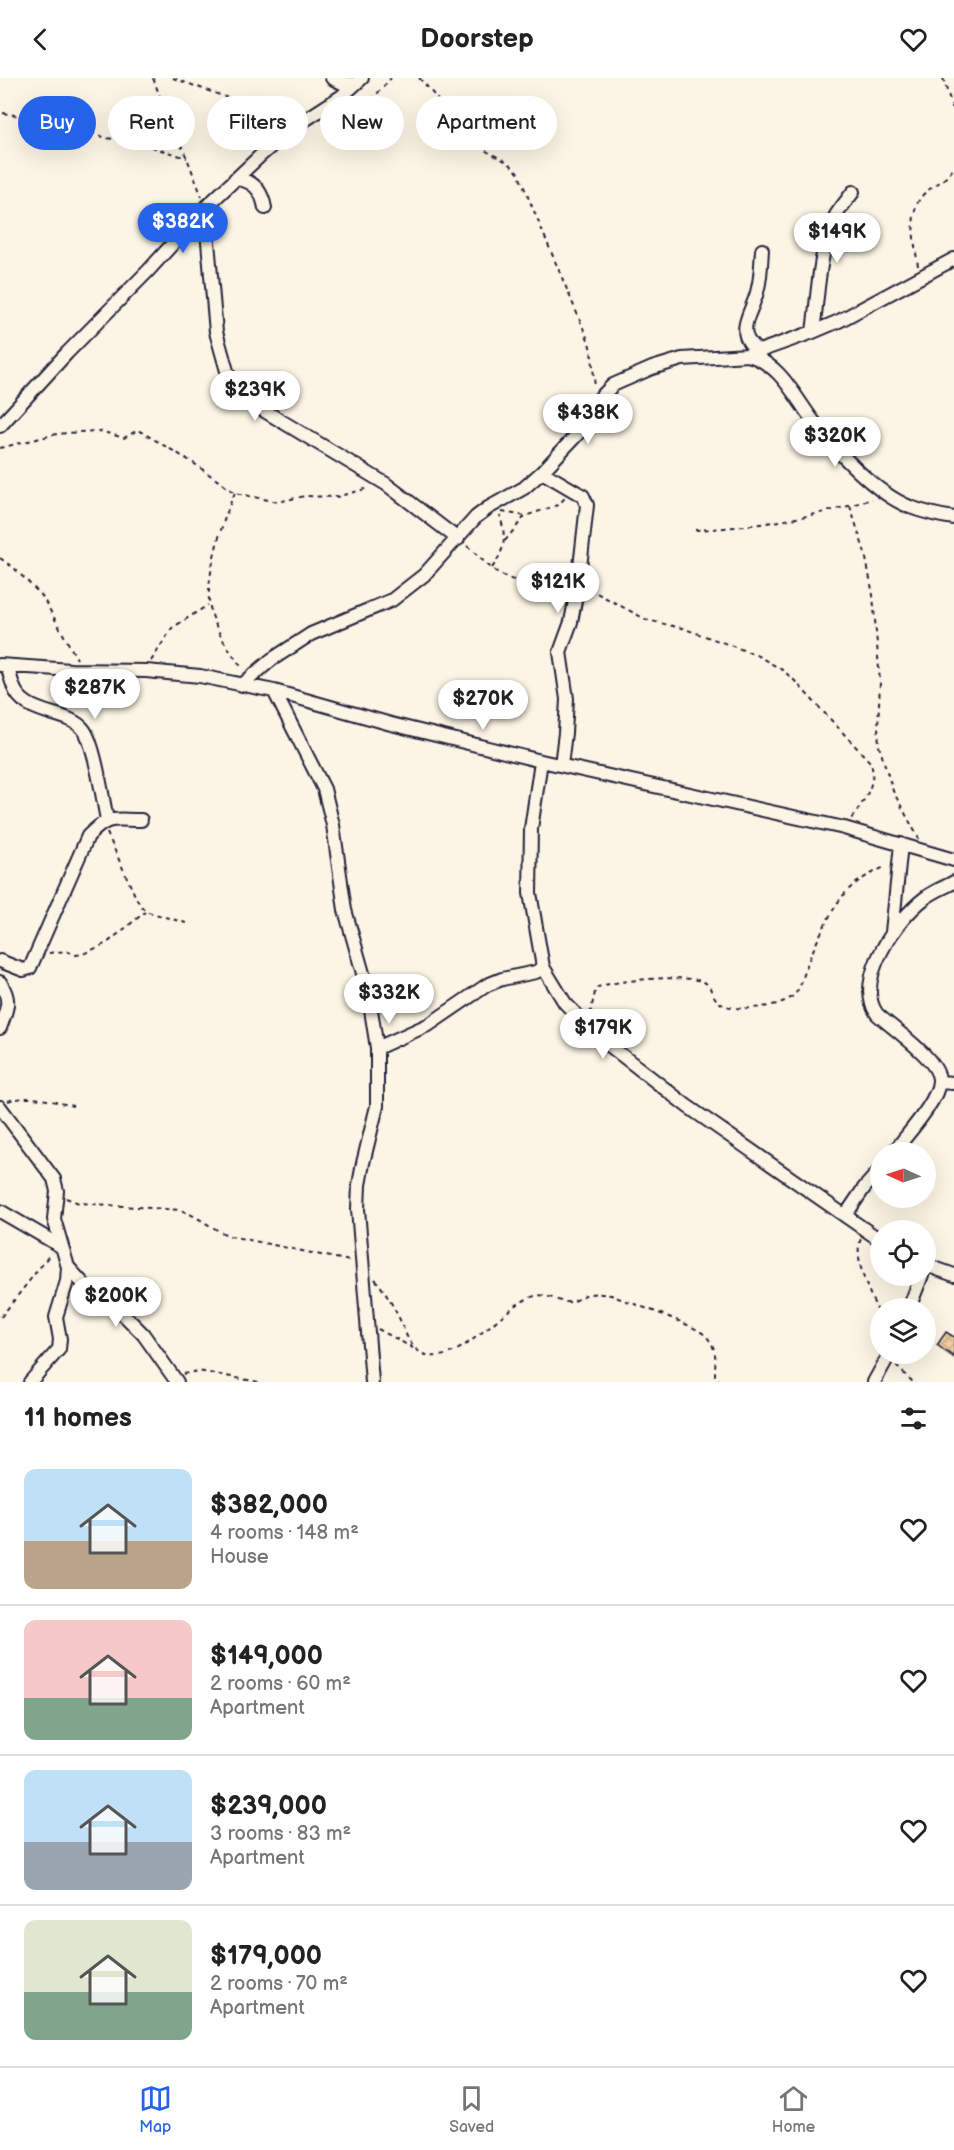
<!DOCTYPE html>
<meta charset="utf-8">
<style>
:root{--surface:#fff;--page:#f6f6f6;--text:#222;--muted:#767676;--line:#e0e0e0;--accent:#2563eb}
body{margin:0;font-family:"Balsamiq Sans",sans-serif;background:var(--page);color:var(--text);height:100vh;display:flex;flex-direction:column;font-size:22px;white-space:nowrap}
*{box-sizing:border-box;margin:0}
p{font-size:20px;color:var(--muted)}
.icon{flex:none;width:33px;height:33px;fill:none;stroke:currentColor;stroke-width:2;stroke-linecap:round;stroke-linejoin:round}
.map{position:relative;height:1304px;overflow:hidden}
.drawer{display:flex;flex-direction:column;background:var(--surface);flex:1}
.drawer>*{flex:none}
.banner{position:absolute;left:18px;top:18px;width:600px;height:54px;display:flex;gap:12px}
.needle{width:39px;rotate:273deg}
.fabs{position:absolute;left:870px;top:1064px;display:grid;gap:12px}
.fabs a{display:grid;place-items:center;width:66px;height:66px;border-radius:50%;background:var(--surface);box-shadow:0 6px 24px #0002;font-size:30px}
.price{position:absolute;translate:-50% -51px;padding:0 14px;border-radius:21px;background:#fff;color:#222;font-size:20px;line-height:39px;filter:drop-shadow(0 2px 3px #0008)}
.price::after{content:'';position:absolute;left:50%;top:36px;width:18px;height:14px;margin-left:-9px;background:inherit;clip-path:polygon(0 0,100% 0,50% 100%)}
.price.current{background:var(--accent);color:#fff}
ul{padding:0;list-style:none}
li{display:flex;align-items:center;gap:18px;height:150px;padding:0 24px}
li+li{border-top:2px solid var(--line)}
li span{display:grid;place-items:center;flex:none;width:168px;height:120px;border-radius:12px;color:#555}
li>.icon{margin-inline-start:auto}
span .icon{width:72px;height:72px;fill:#fffc;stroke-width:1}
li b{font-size:26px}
h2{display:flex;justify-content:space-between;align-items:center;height:72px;padding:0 24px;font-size:26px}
.tag{padding:0 21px;border-radius:27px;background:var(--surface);box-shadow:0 6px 24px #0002;font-size:21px;line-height:54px}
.tag.current{background:var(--accent);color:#fff}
header{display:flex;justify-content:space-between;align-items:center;height:78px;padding:0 24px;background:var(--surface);font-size:27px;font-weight:700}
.tabs{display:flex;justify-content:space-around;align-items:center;height:84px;border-top:2px solid var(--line);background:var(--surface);font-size:16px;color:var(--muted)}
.tabs a{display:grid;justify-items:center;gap:3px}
.tabs .current{color:var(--accent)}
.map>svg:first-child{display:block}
.building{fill:url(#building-cross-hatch);stroke:#22223b;stroke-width:1.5;filter:url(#shadow)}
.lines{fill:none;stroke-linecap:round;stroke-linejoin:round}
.minor-casing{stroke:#22223b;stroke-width:16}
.path{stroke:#22223b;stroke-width:2;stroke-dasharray:4.5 4.5;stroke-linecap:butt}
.minor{stroke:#fcf5e5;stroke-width:12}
</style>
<header><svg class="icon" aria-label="back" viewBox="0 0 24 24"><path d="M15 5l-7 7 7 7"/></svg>Doorstep<svg class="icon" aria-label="heart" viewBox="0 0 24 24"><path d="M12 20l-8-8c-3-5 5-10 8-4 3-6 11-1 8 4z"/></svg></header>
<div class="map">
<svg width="954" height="1304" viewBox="0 0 954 1304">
<defs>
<pattern id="building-cross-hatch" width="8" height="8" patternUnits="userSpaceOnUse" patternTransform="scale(1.5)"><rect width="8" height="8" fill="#f2cfa2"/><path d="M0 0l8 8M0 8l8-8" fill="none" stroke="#cfb18c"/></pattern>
<filter id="shadow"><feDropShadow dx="5" dy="5" stdDeviation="0" flood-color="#0004"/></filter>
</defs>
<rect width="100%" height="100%" fill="#fcf5e5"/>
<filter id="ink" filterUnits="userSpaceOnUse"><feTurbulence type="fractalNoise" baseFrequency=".0167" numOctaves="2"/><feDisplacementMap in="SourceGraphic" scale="12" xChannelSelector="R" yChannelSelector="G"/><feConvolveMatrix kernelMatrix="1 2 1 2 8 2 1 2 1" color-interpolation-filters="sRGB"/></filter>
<g filter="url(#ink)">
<path class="building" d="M 946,1254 L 954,1259 L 954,1279 L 937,1267 Z"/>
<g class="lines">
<g class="minor-casing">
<path id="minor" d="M 332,0 L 342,5 L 354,6
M 235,101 C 254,102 262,113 265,130
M 205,130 L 216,254 L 227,293 L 234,309 L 248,323 L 386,406 L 458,461
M 813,254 C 818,217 819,169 836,137 C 841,129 848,121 853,114
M 758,273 C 731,253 754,234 758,210 C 761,198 761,185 762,172
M 748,277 C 781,286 794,318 814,344 C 836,373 875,415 910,429 C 924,434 939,438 954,440
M 0,348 L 67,275 L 148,193 L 205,130 L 261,77 L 291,51 L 342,18 L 362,0
M 542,394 L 583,418 L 587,427 L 578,507 L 571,544 L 560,574 L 567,621 L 565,655 L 561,687
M 0,587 L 71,592 L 146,593 L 200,598 L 274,613 L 391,646 L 541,683 L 844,750 L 954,782
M 7,588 C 10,596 12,607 16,614 C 30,638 70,633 84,652 C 95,667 103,722 107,742
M 242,607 L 271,582 L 311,556 L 392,522 L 424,497 L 476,439 L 488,430 L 524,410 L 542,394 L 585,348 L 595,325 L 613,307 L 652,290 L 682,281 L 748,277 L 813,254 L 839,243 L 954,181
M 274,613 L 324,711 L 333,747 L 345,832 L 368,913 L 377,970 L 377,1028 L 363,1085 L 359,1107 L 358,1131 L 372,1304
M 541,683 L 531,751 L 530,815 L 543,889 L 565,925 L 596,957 L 687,1028 L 880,1162
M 892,854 L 901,766
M 0,883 L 23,892 L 30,890 L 88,758 C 109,737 111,742 141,742
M 0,904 C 12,923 7,930 0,950
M 377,970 L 430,946 L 487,907 L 502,901 L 536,894 L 543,889
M 939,1004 L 954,1005
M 0,1029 L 54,1101 L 57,1113 L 54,1141 L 68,1189 L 67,1203 L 56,1239 L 60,1261 L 59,1271 L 30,1304
M 894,1074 C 906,1057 938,1024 939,1003 C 940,982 892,950 877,936 C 853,902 897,841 925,820 C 934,813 945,809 954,804
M 0,1133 L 62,1169
M 845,1138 L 864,1110 L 880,1092
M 926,1187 L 954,1197
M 68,1189 L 88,1211 L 126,1239 L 143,1256 L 177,1304
M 909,1230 L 922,1197
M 874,1304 L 890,1275"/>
</g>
<path class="path" d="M 153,0 L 166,35 L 187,80 L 202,119
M 173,0 L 228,20 L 255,36 L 280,46
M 419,0 C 440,21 455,50 479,68 C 492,79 508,80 518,95 L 589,264 L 592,278 L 595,310
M 943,0 L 954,35
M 347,26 L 351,29 L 369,25 L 391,0
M 3,35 L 75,48 L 106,60 L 135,64 L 187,80
M 918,188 C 915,166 906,130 926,114 C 936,105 948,102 954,88
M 0,370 L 57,356 L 79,354 L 100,353 L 124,360 L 138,352 L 192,384 L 235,415 L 278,424 L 305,418 L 336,419 L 369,410
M 235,415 C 223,438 204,504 210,529 C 215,553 229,572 243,591
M 850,428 L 865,475 L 873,517 L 880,604 L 878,649 L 879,668 L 893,713 L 919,761
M 502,434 L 525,438 L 558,427 L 566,419
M 695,452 C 755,449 815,439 872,421
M 505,463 L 525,438
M 467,468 C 478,477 488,489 500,496 C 518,507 545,507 566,507
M 0,480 L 15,491 L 42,518 L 77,581
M 492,490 C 506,470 506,460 500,437
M 589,511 L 647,542 L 682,550 L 730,567 L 756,577 L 781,591 L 792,600 L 871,685 C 877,707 863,724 851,741
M 151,583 L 172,550 L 208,527
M 107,755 L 137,822 L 145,833 L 189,846
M 49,875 L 66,873 L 76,877 L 83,876 L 107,865 L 145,834
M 590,936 L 596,910 C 612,902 688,896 704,904 C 712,908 712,920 720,925 C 732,934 768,930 782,924 C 786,923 791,920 794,917 C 802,909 804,894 808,884 C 817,863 832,828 848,812 C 859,801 873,795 886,788
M 8,1023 C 31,1016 51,1023 73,1028
M 66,1120 L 79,1125 L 180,1132 C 198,1138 212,1151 230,1158 L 350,1183
M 861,1161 C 852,1179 871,1220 880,1237
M 375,1201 C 384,1212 391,1224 397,1236 C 404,1248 406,1263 417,1272 C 453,1300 500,1227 535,1218 C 546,1215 556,1223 566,1224 C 574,1225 577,1221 583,1218 C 592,1214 601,1216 611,1217 C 629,1225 695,1246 706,1258 C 718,1271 715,1282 715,1297 L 720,1304
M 1,1239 L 51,1175
M 378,1251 L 413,1270
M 896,1288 L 913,1304
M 183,1296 L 198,1293 L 259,1304"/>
<use href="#minor" class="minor"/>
</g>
</g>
</svg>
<div class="fabs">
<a><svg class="needle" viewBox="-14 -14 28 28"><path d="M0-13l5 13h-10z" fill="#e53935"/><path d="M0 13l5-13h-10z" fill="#767676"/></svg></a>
<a><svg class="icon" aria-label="locate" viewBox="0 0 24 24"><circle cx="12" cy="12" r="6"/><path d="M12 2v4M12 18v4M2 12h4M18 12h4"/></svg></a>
<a><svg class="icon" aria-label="layers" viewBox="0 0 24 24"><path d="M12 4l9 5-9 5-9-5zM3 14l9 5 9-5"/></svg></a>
</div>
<b class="price current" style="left:183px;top:176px">$382K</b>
<b class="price" style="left:837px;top:186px">$149K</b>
<b class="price" style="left:255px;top:344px">$239K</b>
<b class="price" style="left:588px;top:367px">$438K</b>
<b class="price" style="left:835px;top:390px">$320K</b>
<b class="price" style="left:558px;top:536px">$121K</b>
<b class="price" style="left:95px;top:642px">$287K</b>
<b class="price" style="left:483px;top:653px">$270K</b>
<b class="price" style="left:389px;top:947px">$332K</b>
<b class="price" style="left:603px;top:982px">$179K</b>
<b class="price" style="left:116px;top:1250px">$200K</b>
<div class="banner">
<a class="tag current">Buy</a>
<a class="tag">Rent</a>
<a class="tag">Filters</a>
<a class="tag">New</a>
<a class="tag">Apartment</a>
</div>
</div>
<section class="drawer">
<h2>11 homes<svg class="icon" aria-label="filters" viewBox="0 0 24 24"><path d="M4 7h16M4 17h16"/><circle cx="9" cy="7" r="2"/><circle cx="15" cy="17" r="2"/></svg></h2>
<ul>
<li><span style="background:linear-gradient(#bfe0f5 60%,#b9a48a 0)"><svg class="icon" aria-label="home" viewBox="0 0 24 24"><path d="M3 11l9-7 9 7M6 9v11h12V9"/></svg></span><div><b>$382,000</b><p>4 rooms · 148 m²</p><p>House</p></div><svg class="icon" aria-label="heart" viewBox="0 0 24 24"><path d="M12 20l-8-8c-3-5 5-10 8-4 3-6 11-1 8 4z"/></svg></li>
<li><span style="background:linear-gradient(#f6c9c9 65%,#7fa58c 0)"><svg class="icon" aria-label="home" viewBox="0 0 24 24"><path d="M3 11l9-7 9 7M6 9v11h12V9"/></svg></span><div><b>$149,000</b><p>2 rooms · 60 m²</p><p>Apartment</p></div><svg class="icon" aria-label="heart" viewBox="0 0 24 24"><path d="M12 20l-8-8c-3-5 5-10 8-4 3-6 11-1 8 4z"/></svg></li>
<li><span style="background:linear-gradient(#bfe0f5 60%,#9aa5b1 0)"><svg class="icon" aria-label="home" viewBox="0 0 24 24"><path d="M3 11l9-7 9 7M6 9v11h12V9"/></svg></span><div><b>$239,000</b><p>3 rooms · 83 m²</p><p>Apartment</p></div><svg class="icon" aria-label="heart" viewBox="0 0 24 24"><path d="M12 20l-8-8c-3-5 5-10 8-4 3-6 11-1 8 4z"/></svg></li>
<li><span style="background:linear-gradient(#dfe7d0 60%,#7fa58c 0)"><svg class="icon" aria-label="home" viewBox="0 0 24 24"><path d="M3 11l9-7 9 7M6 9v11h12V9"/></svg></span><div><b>$179,000</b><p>2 rooms · 70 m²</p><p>Apartment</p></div><svg class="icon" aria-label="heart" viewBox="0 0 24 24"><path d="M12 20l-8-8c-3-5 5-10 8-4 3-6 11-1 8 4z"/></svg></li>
</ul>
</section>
<nav class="tabs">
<a class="current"><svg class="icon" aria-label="map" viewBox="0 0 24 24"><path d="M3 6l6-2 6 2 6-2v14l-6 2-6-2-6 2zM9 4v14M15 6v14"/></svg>Map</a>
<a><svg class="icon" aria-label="saved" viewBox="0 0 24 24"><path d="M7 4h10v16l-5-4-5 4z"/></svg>Saved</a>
<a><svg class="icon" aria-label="home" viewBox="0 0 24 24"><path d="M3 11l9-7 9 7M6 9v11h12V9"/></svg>Home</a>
</nav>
